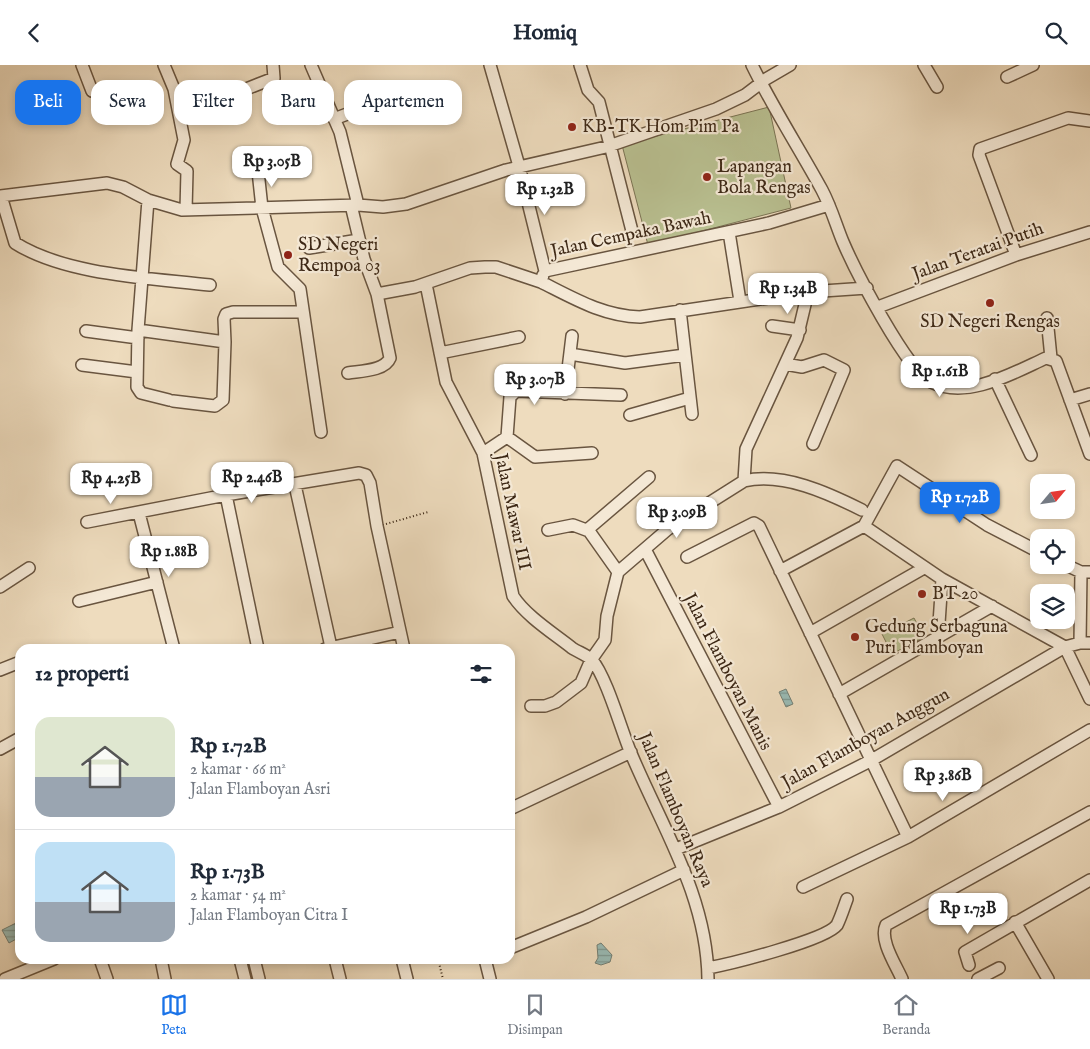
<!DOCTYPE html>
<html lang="id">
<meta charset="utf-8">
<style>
:root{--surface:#fff;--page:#f2f2f3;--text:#1f2937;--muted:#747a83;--line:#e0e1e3;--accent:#1a73e8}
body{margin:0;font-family:"IM FELL English",serif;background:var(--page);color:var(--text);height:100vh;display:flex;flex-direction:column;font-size:19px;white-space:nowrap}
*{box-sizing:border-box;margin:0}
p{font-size:16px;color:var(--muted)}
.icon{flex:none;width:28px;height:28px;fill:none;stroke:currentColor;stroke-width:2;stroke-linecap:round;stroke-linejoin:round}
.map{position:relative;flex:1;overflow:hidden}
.sheet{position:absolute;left:15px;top:579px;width:500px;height:320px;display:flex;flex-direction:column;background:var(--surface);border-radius:15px;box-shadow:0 2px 8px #0003}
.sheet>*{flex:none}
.banner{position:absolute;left:15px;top:15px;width:500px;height:45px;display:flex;gap:10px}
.needle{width:32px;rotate:61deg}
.fabs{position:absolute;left:1030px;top:409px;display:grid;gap:10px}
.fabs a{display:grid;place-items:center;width:45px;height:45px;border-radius:10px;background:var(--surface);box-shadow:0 2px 8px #0003;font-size:25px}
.price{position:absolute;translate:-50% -42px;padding:0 11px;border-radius:10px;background:#fff;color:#222;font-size:16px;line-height:32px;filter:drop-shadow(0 1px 2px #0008)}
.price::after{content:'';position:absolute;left:50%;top:30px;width:15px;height:11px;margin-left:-8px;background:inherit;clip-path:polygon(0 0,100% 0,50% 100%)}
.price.current{background:var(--accent);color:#fff}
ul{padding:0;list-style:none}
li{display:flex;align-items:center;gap:15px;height:125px;padding:0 20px}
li+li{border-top:1px solid var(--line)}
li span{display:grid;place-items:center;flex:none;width:140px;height:100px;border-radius:15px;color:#555}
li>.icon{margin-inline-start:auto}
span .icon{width:60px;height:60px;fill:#fffc;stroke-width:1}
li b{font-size:21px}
h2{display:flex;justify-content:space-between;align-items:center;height:60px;padding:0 20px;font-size:21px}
.pill{padding:0 18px;border-radius:15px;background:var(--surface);box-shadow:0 2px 8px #0003;font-size:18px;line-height:45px}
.pill.current{background:var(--accent);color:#fff}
header{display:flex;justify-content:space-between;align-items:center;height:65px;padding:0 20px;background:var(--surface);font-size:22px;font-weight:700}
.tab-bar{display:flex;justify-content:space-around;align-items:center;height:70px;border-top:1px solid var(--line);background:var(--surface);font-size:14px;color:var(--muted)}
.tab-bar a{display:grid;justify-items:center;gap:2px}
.tab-bar .current{color:var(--accent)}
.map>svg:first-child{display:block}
.pitch{fill:#b9c091;stroke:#7b7454}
.water{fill:url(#water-rules);stroke:#748075}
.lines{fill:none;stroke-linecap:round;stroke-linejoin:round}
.minor-casing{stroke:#695540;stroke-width:14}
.path{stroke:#3d2816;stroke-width:2;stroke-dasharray:1 2.5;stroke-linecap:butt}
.minor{stroke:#f4e8d5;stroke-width:11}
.poi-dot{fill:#8f2418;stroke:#f4e8d5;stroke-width:2}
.labels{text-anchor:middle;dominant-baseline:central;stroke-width:4.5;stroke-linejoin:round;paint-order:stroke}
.poi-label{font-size:18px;fill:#3d2816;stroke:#f4e8d5;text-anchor:start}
.street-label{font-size:18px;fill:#3d2816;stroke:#f4e8d5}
</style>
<header><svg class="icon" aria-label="back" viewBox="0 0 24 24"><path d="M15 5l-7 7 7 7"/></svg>Homiq<svg class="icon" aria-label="search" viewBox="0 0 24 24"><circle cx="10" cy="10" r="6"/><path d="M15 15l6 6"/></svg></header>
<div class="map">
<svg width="1090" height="914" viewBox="0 0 1090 914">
<defs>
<pattern id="water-rules" width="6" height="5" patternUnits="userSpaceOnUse" patternTransform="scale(1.25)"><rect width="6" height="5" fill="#99bbb5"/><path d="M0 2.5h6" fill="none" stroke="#7e9892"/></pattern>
</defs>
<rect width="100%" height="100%" fill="#eedcbe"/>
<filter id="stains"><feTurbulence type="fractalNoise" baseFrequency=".004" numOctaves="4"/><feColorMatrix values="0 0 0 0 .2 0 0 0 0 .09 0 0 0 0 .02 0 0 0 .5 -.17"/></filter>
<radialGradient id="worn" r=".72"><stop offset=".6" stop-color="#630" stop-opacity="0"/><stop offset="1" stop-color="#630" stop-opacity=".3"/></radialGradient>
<path class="pitch" d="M 769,42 L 791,143 L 648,180 L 622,80 Z
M 914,553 L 924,572 L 892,589 L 882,569 Z"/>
<path class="water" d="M 786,624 L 793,639 L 786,642 L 779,627 Z
M 20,856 L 20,872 L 9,878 L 2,865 Z
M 601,878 L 612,890 L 610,897 L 601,900 L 595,898 L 598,893 L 597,880 Z"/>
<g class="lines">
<g class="minor-casing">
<path id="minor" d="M 82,0 L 92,26
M 164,0 L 174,24 L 184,75 L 177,99 L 187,106 L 186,145
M 311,0 L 340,67 L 358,140
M 490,0 L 519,101 L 545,206
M 580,0 L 588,25 L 599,37 L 632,166
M 752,0 C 773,43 799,83 822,125 C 831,142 836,160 843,177 C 855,205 907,306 931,317 C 967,335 1013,308 1046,293 L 1056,296 L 1090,389
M 924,0 L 937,22
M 1007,12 L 1033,0
M 241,26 L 274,13 L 273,0
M 334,54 L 413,24
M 278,99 L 258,106 L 262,143 L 278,202 L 300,224 L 321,367
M 0,131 L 107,118 L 123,122 L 148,135 L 182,145 L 358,140 L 383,142 L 406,139 L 506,105 L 606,82 L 716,44 L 745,30 L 766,14 L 790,0
M 1,131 L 15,178 C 65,210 150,213 210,220
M 148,135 L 138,265 L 225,277 L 224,254 L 226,249 L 233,247 L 302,247
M 729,167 L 740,236
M 309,183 L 359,175
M 1016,190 L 979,90 L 980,84 L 1068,53 L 1090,56
M 545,206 L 769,158 L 829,140
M 541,217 C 573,233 603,251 640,252 L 808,227 L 867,223
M 426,219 L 446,317 L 483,388 L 513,531 C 526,551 553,568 572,583 C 578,587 587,590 592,595 C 606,611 621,664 630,686 C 661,761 707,830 708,914
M 377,229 L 415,222 L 470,203 L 485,202 L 496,202 L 541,217 L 543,210
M 878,242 L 1016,190 L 1090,167
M 680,245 L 692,349
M 1047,253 L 1051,293
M 772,261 L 800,265
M 138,265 L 137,322 L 141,328 L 169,335
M 86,266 L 138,273
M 440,288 L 519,272
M 570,289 L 625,298 L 685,290
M 785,299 L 802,302 L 824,295 L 844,305 L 813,379
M 82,300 L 137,307
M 348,308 C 360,306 385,306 390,293 L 377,229 L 364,194 L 351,140
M 995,314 L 1031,390
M 565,329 L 572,271
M 1070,335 L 1090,329
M 173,336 L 215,341 L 223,335 L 225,277
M 630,350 L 690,333
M 507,372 L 535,392 L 592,388
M 483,388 L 507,372 L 510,332 L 516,326 L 621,330
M 744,416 C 783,407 828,428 862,445
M 295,420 L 331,582
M 226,430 L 258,584
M 139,448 L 174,584
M 87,457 L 226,430 L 359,408 L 366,410 L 370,418 L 377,461 L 404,584
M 864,461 L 942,514 L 1065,582
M 864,461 L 897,401 L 987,460 L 1039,487
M 548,465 L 573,460 L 589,466 L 618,507
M 587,465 L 649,412
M 647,488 L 779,742
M 687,492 L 754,458 L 759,461 L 908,772
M 1066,500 L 1081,507 L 1090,507
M 780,506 L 864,461
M 0,522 L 29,503
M 79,536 L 157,517
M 810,568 L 924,503
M 938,573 L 942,514
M 1080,578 L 1081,507
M 1065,582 L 1090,634
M 325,584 L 400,567
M 0,605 L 20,597
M 839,629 L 992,541
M 531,641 L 545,641 L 556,637 L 581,618 L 591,595 L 605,575 L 607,551 L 618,507 L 668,464 L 744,416 L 746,384 L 797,273 L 808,227
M 0,684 L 20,673
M 510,744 L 631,687
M 676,784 L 779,742 L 870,696 L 1065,582 L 1080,578 L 1090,578
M 803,822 L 908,772 L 1090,665
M 1015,857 L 1048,914
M 510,883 L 586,852 L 684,805
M 100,894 L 107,914
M 161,894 L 165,914
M 240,894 L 245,914
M 254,894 L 259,914
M 335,894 L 340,914
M 402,894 L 407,914
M 485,894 L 490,914
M 969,900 L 965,887 L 1090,815
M 708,903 C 730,899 826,875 837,860 C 841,852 844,842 847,834
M 5,914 L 54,894
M 902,914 C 896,900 879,875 886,860 L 1090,747
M 978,914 L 999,903"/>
</g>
<path class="path" d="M 386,459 L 428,447
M 438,894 L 443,914"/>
<use href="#minor" class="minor"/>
</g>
<g class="poi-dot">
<circle cx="572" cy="62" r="5"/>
<circle cx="707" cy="112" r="5"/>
<circle cx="288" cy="190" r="5"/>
<circle cx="990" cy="238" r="5"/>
<circle cx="922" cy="529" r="5"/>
<circle cx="855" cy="572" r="5"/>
</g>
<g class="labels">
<g class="poi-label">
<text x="582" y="62">KB-TK Hom Pim Pa</text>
<text x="717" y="102">Lapangan<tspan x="717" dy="21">Bola Rengas</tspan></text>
<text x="298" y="180">SD Negeri<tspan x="298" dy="21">Rempoa 03</tspan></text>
<text x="990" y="257" text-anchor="middle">SD Negeri Rengas</text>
<text x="932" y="529">BT 20</text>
<text x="865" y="562">Gedung Serbaguna<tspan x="865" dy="21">Puri Flamboyan</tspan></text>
</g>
<g class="street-label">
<text transform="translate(631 170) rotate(-12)">Jalan Cempaka Bawah</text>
<text transform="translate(978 187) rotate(-20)">Jalan Teratai Putih</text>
<text transform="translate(512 447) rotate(78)">Jalan Mawar III</text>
<text transform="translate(727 607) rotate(63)">Jalan Flamboyan Manis</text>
<text transform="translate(866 674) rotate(-29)">Jalan Flamboyan Anggun</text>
<text transform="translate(675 745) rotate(67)">Jalan Flamboyan Raya</text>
</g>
</g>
<rect width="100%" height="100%" filter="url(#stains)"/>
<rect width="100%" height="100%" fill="url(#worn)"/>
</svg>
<div class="fabs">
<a><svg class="needle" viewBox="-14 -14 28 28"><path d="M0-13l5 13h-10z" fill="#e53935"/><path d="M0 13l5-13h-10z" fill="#747a83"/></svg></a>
<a><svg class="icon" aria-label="locate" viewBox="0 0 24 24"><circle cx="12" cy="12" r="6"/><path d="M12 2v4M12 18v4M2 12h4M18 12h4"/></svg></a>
<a><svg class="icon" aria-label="layers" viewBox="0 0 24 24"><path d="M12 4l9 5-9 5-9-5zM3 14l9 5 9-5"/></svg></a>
</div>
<b class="price" style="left:272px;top:123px">Rp 3.05B</b>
<b class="price" style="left:545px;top:151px">Rp 1.32B</b>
<b class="price" style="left:788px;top:250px">Rp 1.34B</b>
<b class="price" style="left:940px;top:333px">Rp 1.61B</b>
<b class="price" style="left:535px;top:341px">Rp 3.07B</b>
<b class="price" style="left:252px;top:439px">Rp 2.46B</b>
<b class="price" style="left:111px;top:440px">Rp 4.25B</b>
<b class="price current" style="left:960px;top:459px">Rp 1.72B</b>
<b class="price" style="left:677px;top:474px">Rp 3.09B</b>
<b class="price" style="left:169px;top:513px">Rp 1.88B</b>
<b class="price" style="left:943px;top:737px">Rp 3.86B</b>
<b class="price" style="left:968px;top:870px">Rp 1.73B</b>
<div class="banner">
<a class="pill current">Beli</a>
<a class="pill">Sewa</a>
<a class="pill">Filter</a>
<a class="pill">Baru</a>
<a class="pill">Apartemen</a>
</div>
<section class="sheet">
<h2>12 properti<svg class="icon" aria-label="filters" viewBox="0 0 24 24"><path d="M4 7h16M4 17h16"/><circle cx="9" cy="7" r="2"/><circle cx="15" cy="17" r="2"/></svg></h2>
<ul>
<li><span style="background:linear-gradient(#dfe7d0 60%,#9aa5b1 0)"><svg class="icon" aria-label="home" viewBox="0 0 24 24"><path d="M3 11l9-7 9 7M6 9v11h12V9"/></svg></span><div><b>Rp 1.72B</b><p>2 kamar · 66 m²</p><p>Jalan Flamboyan Asri</p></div></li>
<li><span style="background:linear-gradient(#bfe0f5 60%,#9aa5b1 0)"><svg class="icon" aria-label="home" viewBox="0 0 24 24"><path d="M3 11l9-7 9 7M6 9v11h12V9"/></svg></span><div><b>Rp 1.73B</b><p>2 kamar · 54 m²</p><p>Jalan Flamboyan Citra I</p></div></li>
</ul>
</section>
</div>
<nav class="tab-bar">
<a class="current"><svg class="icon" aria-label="map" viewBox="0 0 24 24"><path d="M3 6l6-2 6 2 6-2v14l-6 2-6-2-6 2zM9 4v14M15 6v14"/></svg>Peta</a>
<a><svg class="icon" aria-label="saved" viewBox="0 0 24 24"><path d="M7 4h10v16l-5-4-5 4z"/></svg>Disimpan</a>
<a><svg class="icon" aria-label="home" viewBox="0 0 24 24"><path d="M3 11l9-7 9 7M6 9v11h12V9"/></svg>Beranda</a>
</nav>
